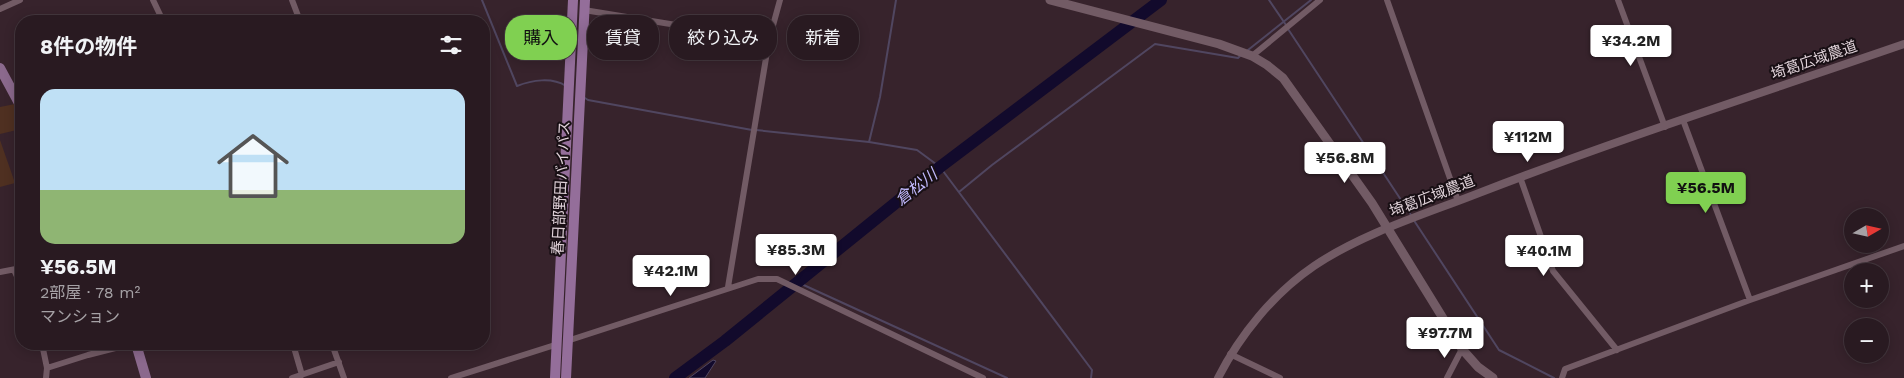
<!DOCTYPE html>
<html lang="ja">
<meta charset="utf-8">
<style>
:root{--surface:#291a21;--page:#35272e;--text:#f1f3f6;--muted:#a5a1a5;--line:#45383f;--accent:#80d051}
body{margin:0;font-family:"Work Sans","Noto Sans JP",sans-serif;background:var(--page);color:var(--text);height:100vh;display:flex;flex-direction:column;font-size:19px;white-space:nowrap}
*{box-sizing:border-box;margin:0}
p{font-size:16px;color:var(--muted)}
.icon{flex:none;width:28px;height:28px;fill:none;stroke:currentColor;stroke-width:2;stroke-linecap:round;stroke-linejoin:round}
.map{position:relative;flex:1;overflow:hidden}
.drawer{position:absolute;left:15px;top:15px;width:475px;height:335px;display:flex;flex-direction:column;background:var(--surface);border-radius:20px;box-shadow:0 2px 12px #0003,0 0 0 1px var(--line)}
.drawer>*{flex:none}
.hud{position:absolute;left:505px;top:15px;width:475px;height:45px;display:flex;gap:10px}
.needle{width:32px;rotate:81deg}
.controls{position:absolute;left:1844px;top:208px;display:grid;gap:10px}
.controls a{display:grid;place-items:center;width:45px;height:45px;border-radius:50%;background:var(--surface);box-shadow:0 2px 12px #0003,0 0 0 1px var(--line);font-size:25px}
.price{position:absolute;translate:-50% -42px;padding:0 11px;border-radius:5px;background:#fff;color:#222;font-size:16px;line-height:32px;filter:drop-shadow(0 1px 2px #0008)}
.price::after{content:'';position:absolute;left:50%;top:30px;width:15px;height:11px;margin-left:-8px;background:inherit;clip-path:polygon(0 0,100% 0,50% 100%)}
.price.on{background:var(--accent);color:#111}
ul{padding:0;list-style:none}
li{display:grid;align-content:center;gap:10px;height:265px;padding:0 25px}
li span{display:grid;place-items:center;height:155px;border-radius:15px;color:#555}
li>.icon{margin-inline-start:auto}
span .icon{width:90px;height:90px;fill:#fffc;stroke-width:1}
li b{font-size:21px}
h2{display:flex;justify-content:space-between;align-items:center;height:60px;padding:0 25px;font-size:21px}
.chip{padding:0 18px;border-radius:20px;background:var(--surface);box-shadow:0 2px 12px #0003,0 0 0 1px var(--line);font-size:18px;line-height:45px}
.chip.on{background:var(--accent);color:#111}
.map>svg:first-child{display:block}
.green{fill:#4f3021}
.water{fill:#120a2c;stroke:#504660}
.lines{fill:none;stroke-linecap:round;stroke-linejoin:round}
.stream{stroke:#504660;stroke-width:2}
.river{stroke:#120a2c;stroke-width:12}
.minor{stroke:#725b65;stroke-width:6}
.tertiary{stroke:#725b65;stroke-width:8}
.secondary{stroke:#725b65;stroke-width:9}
.primary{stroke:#8b698d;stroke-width:10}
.trunk{stroke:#946e9a;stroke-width:10}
.labels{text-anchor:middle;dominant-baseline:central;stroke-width:4;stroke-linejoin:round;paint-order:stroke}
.street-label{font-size:15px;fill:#dfd1d8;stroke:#180f14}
.water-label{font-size:16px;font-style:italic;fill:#c1b9fd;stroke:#180f14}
</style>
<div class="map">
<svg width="1904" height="378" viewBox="0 0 1904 378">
<rect width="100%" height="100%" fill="#37232c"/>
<path class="green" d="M 15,104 L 21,115 L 21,129 L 0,134 L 0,107 Z
M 0,140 L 15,183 L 0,187 Z"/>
<path class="water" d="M 713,360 L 716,361 L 705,378 L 689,378 Z"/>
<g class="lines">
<path class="stream" d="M 482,0 L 517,86 C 532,80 552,77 566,86
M 1269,0 L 1286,25
M 1288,29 L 1411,215
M 1248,50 L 1311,0
M 585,98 L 588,100 L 752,130
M 756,130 L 869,142 L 917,150 L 940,167 L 1092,370 L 1091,378
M 869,142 L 880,97 L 896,0
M 959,192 L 992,165 L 1155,44 L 1238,58 L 1240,56
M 1413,219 L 1499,350 L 1554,378
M 797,282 L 1007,378"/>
<path class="river" d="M 675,378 L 725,341 L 940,167 L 1161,0"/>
<path class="minor" d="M 153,0 L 163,21
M 292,0 L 300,21
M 1387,0 L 1458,201
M 1618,0 L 1665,127
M 0,9 L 20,0
M 584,10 L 769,40
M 1252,56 L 1320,0
M 1683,120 L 1750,300
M 1520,177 L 1553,271 L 1617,350
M 14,270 L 21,285
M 0,272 L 21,268
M 728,287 L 769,40 L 780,0
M 567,341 L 758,279 L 777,279 L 983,378
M 42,344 L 47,368 L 46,378
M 332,344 L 344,378
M 1230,354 L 1280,378
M 47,368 L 88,355 L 131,344
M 302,375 L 295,351 L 296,346 L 307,344
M 292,378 L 339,362
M 451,378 L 558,344
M 1447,378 L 1462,349
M 1562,378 L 1565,369 L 1750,300 L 1904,246"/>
<path class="tertiary" d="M 1218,378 C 1240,335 1273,294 1314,266 C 1363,233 1423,215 1479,193 C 1618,139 1762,93 1904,44"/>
<path class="secondary" d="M 1050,0 L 1219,44 L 1252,56 L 1267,65 L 1283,78 L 1372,203 L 1462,349 L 1478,367 L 1493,378"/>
<path class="primary" d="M 0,68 L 21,107
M 136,344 L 146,378"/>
<path class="trunk" d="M 555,378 L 573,0
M 566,378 L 585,0"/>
</g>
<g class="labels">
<g class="street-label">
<text transform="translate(1814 60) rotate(-19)">埼葛広域農道</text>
<text transform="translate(561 188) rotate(-87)">春日部野田バイパス</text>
<text transform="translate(1432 196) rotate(-21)">埼葛広域農道</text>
</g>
<g class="water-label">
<text transform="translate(916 187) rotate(-38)">倉松川</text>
</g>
</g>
</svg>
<div class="controls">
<a><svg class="needle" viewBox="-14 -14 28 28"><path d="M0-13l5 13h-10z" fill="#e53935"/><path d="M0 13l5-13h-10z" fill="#a5a1a5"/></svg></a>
<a>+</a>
<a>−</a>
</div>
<b class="price" style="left:1631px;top:67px">¥34.2M</b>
<b class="price" style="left:1528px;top:163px">¥112M</b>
<b class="price" style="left:1345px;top:184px">¥56.8M</b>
<b class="price on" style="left:1706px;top:214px">¥56.5M</b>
<b class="price" style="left:796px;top:276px">¥85.3M</b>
<b class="price" style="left:1544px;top:277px">¥40.1M</b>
<b class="price" style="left:671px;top:297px">¥42.1M</b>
<b class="price" style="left:1445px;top:359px">¥97.7M</b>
<div class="hud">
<a class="chip on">購入</a>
<a class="chip">賃貸</a>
<a class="chip">絞り込み</a>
<a class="chip">新着</a>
</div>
<section class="drawer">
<h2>8件の物件<svg class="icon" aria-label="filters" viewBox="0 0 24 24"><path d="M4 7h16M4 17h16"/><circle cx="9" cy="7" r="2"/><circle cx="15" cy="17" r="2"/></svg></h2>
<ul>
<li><span style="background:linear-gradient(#bfe0f5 65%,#8fb573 0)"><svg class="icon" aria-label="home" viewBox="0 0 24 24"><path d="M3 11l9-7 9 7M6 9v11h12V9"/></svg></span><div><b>¥56.5M</b><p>2部屋 · 78 m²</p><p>マンション</p></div></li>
</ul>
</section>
</div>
